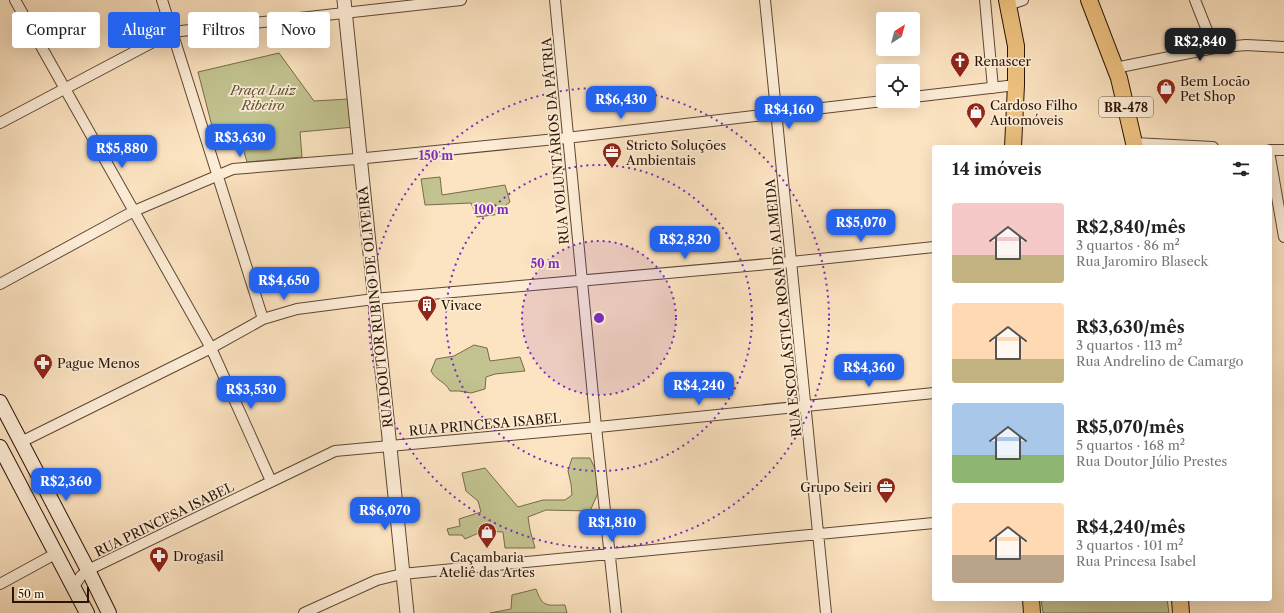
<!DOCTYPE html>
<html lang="pt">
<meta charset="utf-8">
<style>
:root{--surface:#fff;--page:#f6f6f6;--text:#222;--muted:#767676;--accent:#2563eb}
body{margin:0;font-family:"Libre Caslon Text",serif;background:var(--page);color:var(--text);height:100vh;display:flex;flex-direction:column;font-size:15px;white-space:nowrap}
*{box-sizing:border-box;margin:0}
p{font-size:13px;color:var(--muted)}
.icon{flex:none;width:22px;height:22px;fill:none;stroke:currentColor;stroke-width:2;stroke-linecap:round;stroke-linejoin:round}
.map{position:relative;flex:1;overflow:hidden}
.drawer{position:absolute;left:932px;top:145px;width:340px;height:456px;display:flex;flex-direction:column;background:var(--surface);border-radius:4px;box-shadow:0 4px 16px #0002}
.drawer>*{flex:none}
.top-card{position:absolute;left:12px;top:12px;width:380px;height:36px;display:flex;gap:8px}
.needle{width:26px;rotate:36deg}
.buttons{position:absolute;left:876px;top:12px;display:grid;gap:8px}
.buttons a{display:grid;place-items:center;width:44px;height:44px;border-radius:4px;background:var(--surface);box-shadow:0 4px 16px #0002;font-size:20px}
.scale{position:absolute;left:12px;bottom:10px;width:77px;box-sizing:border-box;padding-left:4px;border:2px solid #2b1304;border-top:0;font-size:11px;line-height:14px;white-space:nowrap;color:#2b1304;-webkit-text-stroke:3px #fdedd7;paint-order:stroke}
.price{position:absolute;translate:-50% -34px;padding:0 9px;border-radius:8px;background:var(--accent);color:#fff;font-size:13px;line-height:26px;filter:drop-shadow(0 1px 2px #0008)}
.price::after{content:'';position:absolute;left:50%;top:24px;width:12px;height:9px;margin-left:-6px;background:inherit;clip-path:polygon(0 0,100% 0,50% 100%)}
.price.active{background:#222;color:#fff}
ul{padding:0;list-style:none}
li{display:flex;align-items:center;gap:12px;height:100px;padding:0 20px}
li span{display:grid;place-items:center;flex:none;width:112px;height:80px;border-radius:4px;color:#555}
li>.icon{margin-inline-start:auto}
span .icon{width:48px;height:48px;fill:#fffc;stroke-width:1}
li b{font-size:17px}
h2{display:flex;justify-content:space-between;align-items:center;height:48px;padding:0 20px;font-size:17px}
.tag{padding:0 14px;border-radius:4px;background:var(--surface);box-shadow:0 4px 16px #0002;font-size:14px;line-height:36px}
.tag.active{background:var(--accent);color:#fff}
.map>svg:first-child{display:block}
.green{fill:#c2c390;stroke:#766b4a}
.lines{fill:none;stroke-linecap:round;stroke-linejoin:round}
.minor-casing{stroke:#5f4733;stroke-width:12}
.tertiary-casing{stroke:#5f4733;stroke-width:15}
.secondary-casing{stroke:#2b1304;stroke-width:16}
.primary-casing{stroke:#2b1304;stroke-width:18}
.minor{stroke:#fdedd7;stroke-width:10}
.tertiary{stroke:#fdedd7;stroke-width:13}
.secondary{stroke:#fdedd7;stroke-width:14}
.primary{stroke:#eec280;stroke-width:16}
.ring{fill:none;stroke:#7b2cbf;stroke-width:2;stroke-dasharray:2 4}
.labels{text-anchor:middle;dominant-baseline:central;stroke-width:3.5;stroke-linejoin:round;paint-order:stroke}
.shield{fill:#fdedd7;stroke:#6a5443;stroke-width:1}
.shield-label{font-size:12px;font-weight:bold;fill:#2b1304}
.poi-label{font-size:13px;fill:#2b1304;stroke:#fdedd7;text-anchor:start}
.park-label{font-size:13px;font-style:italic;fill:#605135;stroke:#fdedd7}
.street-label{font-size:13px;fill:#2b1304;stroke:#fdedd7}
.centre{fill:#7b2cbf;stroke:#fdedd7;stroke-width:2}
.ring-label{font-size:12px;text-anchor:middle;font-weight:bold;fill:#7b2cbf;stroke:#fdedd7;stroke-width:3.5;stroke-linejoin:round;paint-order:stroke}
</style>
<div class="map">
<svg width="1284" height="613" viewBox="0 0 1284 613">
<rect width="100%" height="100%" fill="#fce3c1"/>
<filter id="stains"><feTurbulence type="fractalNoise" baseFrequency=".005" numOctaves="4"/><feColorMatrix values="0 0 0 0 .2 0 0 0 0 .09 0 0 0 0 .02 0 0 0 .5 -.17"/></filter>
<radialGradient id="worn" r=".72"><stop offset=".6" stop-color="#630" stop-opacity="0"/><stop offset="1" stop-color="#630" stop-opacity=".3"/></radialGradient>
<path class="green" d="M 279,53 L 314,101 L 349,99 L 354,127 L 300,132 L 302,157 L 247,162 L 237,128 L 214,134 L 198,72 Z
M 440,177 L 442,195 L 505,185 L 510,202 L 506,205 L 501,214 L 477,217 L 471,203 L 425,205 L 421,179 Z
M 474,345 L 487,348 L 490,361 L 520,357 L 525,371 L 495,374 L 486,377 L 485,389 L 471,393 L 459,391 L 450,391 C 444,380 437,382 431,371 L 436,359 L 454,356 Z
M 572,458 L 590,458 L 602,484 L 590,511 L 546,510 L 528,517 L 530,530 L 535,548 L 505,548 L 503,532 L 483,531 L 465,539 L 462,535 L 449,535 L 447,529 L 460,526 L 459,519 L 481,512 L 478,501 L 466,491 L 462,473 L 485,468 L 518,507 L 543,500 L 565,500 L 572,495 L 571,484 L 568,471 Z
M 536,589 C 543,608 546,605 565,605 L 567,613 L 490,613 L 511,609 L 512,595 Z
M 1041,599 L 1167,599 L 1169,613 L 1043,613 Z"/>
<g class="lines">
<g class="minor-casing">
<path id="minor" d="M 15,0 L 211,348 L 271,481
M 162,0 L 263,319
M 555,0 L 596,427 L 616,613
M 765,0 L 826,613
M 985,0 L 993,88
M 1195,0 L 1214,48
M 1008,5 L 1023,0
M 1115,68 L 1214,48 L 1246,45 L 1284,47
M 913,97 L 1016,85
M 0,123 L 172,32 L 461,0
M 1134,143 L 1213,147
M 1270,150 L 1284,150
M 1270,157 L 1284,237
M 0,284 L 134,211 L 233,169 L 356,159 L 566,138 L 883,101
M 21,442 L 211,348 L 263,319 L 297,309 L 374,299 L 791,262 L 934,247
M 0,584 L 55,554
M 73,588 L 81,576 L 88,570 L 335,451 L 598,427 L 934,393
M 304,613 L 377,580 L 402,574 L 934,523"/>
</g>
<g class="tertiary-casing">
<path id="tertiary" d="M 344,0 L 407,613"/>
</g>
<g class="secondary-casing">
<path id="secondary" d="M 0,402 L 88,570 L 109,613
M 0,447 L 87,613"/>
</g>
<g class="primary-casing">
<path id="primary" d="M 1007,0 L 1016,46 L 1016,85 L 1013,147
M 1089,0 L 1119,78 L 1135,147
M 1031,599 L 1032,613
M 1180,599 L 1181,613"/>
</g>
<use href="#minor" class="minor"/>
<use href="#tertiary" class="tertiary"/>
<use href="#secondary" class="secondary"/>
<use href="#primary" class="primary"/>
</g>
<circle cx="599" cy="318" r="77" fill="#7b2cbf" fill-opacity=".12"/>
<g class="ring">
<circle cx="599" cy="318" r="77"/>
<circle cx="599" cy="318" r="153"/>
<circle cx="599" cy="318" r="230"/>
</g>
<defs>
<g id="church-pin" transform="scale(1)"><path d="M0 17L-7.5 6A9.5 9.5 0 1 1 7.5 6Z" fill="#8f2418" stroke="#fdedd7"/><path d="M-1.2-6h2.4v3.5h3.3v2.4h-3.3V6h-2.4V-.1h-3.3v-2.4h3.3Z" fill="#fff"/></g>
<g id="shop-pin" transform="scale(1)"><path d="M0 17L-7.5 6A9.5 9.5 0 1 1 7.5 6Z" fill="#8f2418" stroke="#fdedd7"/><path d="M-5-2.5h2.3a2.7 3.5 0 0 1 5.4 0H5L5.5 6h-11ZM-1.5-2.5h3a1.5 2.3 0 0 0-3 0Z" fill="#fff"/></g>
<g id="office-pin" transform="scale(1)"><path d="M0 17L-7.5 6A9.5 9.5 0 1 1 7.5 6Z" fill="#8f2418" stroke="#fdedd7"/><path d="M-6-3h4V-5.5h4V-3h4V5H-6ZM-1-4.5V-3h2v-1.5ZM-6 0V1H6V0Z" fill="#fff"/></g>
<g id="building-pin" transform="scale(1)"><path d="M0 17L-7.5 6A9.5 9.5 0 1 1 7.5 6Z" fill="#8f2418" stroke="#fdedd7"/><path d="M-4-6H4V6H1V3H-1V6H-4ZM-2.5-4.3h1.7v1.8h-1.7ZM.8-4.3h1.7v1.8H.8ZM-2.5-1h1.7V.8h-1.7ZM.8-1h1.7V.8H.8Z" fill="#fff"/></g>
<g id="pharmacy-pin" transform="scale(1)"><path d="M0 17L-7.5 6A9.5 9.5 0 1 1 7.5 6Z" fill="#8f2418" stroke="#fdedd7"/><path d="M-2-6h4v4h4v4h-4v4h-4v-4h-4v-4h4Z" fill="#fff"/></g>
</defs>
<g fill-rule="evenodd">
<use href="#church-pin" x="960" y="61"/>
<use href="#shop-pin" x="1166" y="88"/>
<use href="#shop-pin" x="976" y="112"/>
<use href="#office-pin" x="612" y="152"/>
<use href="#building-pin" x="427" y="305"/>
<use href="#pharmacy-pin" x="43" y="363"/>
<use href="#office-pin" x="886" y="487"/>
<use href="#shop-pin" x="487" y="532"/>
<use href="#pharmacy-pin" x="159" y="556"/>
</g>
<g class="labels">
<rect class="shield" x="1099" y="97" width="54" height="20" rx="3"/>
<g class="shield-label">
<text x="1126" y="107">BR-478</text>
</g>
<g class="poi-label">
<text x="974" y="61">Renascer</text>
<text x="1180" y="81">Bem Locão<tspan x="1180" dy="15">Pet Shop</tspan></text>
<text x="990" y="105">Cardoso Filho<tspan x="990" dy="15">Automóveis</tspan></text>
<text x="626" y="145">Stricto Soluções<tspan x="626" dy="15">Ambientais</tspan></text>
<text x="441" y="305">Vivace</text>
<text x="57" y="363">Pague Menos</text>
<text x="872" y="487" text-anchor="end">Grupo Seiri</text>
<text x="173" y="556">Drogasil</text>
<text x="487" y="557" text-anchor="middle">Caçambaria<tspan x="487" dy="15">Ateliê das Artes</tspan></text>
</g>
<g class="park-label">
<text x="263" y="90">Praça Luiz<tspan x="263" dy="15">Ribeiro</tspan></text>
</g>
<g class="street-label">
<text transform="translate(555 141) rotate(-95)">RUA VOLUNTÁRIOS DA PÁTRIA</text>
<text transform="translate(375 307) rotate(-96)">RUA DOUTOR RUBINO DE OLIVEIRA</text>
<text transform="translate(783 308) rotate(-96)">RUA ESCOLÁSTICA ROSA DE ALMEIDA</text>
<text transform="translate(485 424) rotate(-5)">RUA PRINCESA ISABEL</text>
<text transform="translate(164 519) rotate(-26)">RUA PRINCESA ISABEL</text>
</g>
</g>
<circle cx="599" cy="318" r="6" class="centre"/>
<g class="ring-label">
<text x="436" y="160">150 m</text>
<text x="491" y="214">100 m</text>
<text x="545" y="268">50 m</text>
</g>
<rect width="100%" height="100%" filter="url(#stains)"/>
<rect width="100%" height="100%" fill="url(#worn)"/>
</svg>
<div class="buttons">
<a><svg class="needle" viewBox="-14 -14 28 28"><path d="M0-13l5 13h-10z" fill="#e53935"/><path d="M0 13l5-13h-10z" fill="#767676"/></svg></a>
<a><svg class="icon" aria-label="locate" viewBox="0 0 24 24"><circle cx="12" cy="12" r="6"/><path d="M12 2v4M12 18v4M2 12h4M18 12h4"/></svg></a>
</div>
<div class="scale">50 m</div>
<b class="price active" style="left:1200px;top:62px">R$2,840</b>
<b class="price" style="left:621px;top:120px">R$6,430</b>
<b class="price" style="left:789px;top:130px">R$4,160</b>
<b class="price" style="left:240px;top:158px">R$3,630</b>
<b class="price" style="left:122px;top:169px">R$5,880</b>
<b class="price" style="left:861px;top:243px">R$5,070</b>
<b class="price" style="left:685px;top:260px">R$2,820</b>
<b class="price" style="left:284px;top:301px">R$4,650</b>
<b class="price" style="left:869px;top:388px">R$4,360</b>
<b class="price" style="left:699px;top:406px">R$4,240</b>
<b class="price" style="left:251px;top:410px">R$3,530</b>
<b class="price" style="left:66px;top:502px">R$2,360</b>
<b class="price" style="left:385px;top:531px">R$6,070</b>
<b class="price" style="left:612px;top:543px">R$1,810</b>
<div class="top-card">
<a class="tag">Comprar</a>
<a class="tag active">Alugar</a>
<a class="tag">Filtros</a>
<a class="tag">Novo</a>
</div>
<section class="drawer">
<h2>14 imóveis<svg class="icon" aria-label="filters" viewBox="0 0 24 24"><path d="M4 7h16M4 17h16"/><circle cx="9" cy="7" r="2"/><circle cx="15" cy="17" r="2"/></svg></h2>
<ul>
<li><span style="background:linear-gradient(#f6c9c9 65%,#c2b280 0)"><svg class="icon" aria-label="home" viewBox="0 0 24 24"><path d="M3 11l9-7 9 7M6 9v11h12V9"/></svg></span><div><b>R$2,840/mês</b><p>3 quartos · 86 m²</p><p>Rua Jaromiro Blaseck</p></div></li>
<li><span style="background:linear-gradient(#ffd9b3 70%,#c2b280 0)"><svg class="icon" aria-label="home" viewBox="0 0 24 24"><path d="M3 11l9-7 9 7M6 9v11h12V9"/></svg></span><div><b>R$3,630/mês</b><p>3 quartos · 113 m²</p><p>Rua Andrelino de Camargo</p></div></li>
<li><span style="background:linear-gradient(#a9c7e8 65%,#8fb573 0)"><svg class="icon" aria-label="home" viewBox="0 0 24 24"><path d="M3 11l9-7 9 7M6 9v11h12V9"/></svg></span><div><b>R$5,070/mês</b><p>5 quartos · 168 m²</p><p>Rua Doutor Júlio Prestes</p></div></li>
<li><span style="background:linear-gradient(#ffd9b3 65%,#b9a48a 0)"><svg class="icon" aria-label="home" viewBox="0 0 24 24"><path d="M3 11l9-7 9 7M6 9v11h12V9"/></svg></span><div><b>R$4,240/mês</b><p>3 quartos · 101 m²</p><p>Rua Princesa Isabel</p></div></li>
</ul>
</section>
</div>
